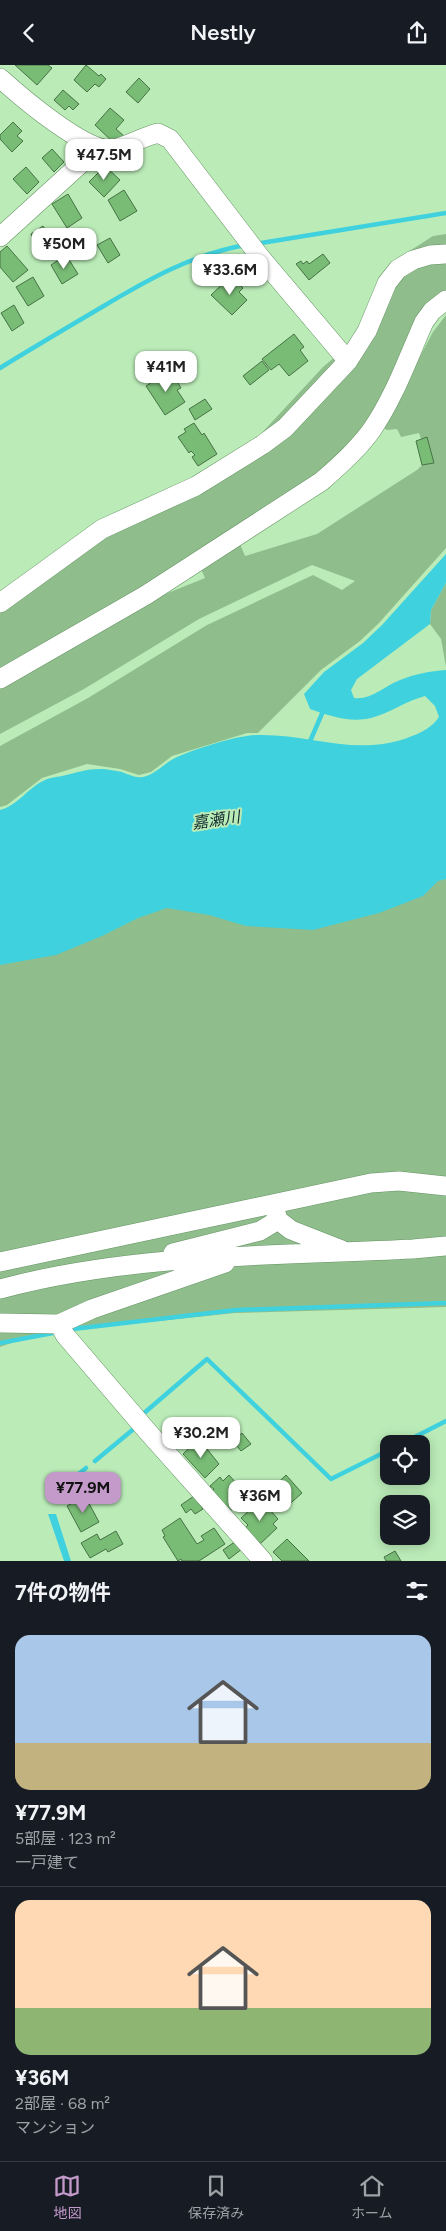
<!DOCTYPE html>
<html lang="ja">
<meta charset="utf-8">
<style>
:root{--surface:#171b24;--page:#242831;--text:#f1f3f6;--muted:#9ea1a6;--line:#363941;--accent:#c49acb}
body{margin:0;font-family:Figtree,"Noto Sans JP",sans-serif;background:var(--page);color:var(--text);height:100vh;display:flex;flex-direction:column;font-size:19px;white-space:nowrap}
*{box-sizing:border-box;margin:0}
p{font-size:16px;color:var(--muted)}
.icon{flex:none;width:28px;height:28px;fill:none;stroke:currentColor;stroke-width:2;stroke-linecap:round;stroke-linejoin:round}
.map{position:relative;height:1496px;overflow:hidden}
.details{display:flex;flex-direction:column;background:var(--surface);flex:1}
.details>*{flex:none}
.tools{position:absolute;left:380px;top:1370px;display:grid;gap:10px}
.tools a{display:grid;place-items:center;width:50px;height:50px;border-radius:10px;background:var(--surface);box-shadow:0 2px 12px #0003;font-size:25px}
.price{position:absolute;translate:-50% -42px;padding:0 11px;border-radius:10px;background:#fff;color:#222;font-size:16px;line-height:32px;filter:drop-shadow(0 1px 2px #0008)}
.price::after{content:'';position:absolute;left:50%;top:30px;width:15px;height:11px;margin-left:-8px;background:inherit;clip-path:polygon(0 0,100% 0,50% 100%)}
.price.on{background:var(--accent);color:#111}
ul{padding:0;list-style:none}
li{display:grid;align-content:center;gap:10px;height:265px;padding:0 15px}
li+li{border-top:1px solid var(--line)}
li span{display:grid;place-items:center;height:155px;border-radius:15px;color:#555}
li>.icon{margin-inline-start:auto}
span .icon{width:90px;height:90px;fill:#fffc;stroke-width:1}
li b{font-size:21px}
h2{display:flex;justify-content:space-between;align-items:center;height:60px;padding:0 15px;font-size:21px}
header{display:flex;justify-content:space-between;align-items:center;height:65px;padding:0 15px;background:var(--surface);font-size:22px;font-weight:600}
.menu{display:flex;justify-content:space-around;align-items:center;height:70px;border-top:1px solid var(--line);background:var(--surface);font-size:14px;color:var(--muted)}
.menu a{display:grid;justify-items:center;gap:2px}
.menu .on{color:var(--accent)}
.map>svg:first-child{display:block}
.green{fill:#8fbe8c}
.water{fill:#40d1de}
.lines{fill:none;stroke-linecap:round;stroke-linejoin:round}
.stream{stroke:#40d1de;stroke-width:4.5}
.building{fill:#79bc76;stroke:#467244}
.minor-casing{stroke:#659363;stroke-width:20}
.minor{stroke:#fff;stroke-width:19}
.labels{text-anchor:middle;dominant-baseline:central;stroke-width:4;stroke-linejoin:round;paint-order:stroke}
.water-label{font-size:16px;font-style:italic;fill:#162e30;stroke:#bbecb8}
</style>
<header><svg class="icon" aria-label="back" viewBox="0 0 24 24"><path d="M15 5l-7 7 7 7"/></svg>Nestly<svg class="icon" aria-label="share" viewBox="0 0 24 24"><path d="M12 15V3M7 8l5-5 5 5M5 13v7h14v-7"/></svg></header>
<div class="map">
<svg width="446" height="1496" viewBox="0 0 446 1496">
<rect width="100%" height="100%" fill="#bbecb8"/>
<path class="green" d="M 446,169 L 446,226 L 440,228 L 419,248 L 382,334 L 364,363 L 321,410 L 153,534 L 205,513 L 201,504 L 240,479 L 245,491 L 317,469 L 417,405 L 422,400 L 433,398 L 427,372 L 421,374 L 419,368 L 401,372 L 397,364 L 387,365 L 382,362 L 433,267 L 446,250 L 446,483 L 379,558 L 360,576 L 321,605 L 258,668 L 247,668 L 172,691 L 151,707 L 139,710 L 120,704 L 87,699 L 42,713 L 7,740 L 0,742 L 0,681 L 88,633 L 207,560 L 313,510 L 342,525 L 355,516 L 312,500 L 199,554 L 84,624 L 0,669 L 0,533 L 100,458 L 245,386 L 323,302 L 349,280 L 384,211 L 394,196 L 433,171 Z
M 446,518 L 446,602 L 441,574 L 430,559 L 431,545 Z
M 446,814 L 446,1242 L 235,1248 L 71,1265 L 51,1264 L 0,1282 L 0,858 Z"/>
<path class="water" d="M 446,489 L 446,518 L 431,545 L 430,559 L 357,614 L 351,625 L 354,633 C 372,635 384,621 400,615 C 415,609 430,606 446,605 L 446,814 L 438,816 L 423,831 L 379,848 L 313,865 L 246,861 L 209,850 L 167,843 L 138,853 L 102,871 L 56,890 L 0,900 L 0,745 C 18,740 27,724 43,716 C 48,713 56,712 62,711 C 83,706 94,701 117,706 C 125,707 135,714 143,712 C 156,709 163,699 175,693 C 195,684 237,670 259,670 C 312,669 359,693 412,671 C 423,667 432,662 439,652 L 435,641 L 425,631 C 406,636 390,648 371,653 C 350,658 330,651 310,644 L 304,629 L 324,607 L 363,578 L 382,560 Z
M 48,1449 L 56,1449 L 71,1496 L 64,1496 Z"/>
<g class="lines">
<path class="stream" d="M 255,179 L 446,148
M 0,303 C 34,282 68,262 102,242 C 149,214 191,190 245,180
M 308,681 L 324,644
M 73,1264 L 236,1245 L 446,1238
M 0,1278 L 53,1268
M 143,1349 L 207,1294 L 331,1414 L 389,1385
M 401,1379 L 446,1356
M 95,1396 L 136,1362
M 51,1432 L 86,1403"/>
</g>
<path class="building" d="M 15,0 L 48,0 L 52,3 L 37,20 Z
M 86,0 L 99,11 L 101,9 L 106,14 L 99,22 L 95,19 L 87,27 L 74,15 Z
M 139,13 L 150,24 L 138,38 L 126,27 Z
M 63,25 L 79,39 L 73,45 L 69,41 L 65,45 L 54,35 Z
M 110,43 L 124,55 L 116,64 L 124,71 L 116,80 L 95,60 Z
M 13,57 L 22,66 L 17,71 L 23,76 L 12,87 L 0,74 L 0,70 Z
M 52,84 L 64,97 L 54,107 L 42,93 Z
M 105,101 L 120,115 L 104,132 L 89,117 Z
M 26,102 L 39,117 L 27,129 L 13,114 Z
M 124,125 L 137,146 L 120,156 L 108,135 Z
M 68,129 L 82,153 L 67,163 L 52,139 Z
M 43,161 L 52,176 L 39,184 L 31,169 Z
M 110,173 L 120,190 L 108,198 L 97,180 Z
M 7,181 L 28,205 L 13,217 L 0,202 L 0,187 Z
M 323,189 L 330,198 L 309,215 L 296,199 L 301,196 L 303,199 L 307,196 L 309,199 Z
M 66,190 L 78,209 L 62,219 L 51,200 Z
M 231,211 L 243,223 L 239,227 L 247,235 L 232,250 L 211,230 Z
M 33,212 L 44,231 L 28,241 L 16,222 Z
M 14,240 L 24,258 L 12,266 L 1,248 Z
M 294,269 L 304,282 L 300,285 L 308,296 L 289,311 L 279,299 L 271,305 L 262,294 Z
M 167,292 L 172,300 L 156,310 L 151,302 Z
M 262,296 L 269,305 L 250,320 L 243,311 Z
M 166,308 L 171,316 L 175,313 L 181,323 L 177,325 L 185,337 L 165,350 L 146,321 Z
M 205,334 L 212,344 L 195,355 L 189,344 Z
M 194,358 L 202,370 L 204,368 L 217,389 L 198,401 L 192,392 L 195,390 L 191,386 L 189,388 L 178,372 L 186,367 L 184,364 Z
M 427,372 L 434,398 L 422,400 L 416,376 Z
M 242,1368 L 251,1379 L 241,1386 L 233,1376 Z
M 199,1374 L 219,1399 L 205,1413 L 183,1389 Z
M 229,1410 L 247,1430 L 229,1447 L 210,1427 L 214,1424 L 210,1421 L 220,1412 L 223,1416 Z
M 286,1410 L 302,1428 L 283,1445 L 267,1428 Z
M 85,1431 L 99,1457 L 81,1467 L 67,1441 Z
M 194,1431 L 203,1444 L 195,1449 L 191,1444 L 186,1448 L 181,1440 Z
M 261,1435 L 278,1454 L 273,1459 L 277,1463 L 260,1479 L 245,1463 L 248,1460 L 241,1453 Z
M 180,1453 L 197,1479 L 204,1475 L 201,1471 L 214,1463 L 225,1479 L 199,1496 L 182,1496 L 181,1494 L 178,1496 L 163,1472 L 165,1471 L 162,1465 Z
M 116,1466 L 123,1479 L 108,1487 L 106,1484 L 90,1493 L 81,1478 L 97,1469 L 100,1475 Z
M 287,1474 L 309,1496 L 282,1496 L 273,1487 Z
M 236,1476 L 242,1484 L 229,1494 L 223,1485 Z
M 395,1486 L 401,1496 L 386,1496 L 384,1492 Z"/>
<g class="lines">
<g class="minor-casing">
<path id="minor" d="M 0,13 C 20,31 87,89 114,84 C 129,80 143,72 158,68 L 170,74 L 261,193 L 348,296
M 0,172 L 98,83
M 0,538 L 102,464 L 196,421 L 262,380 L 285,363 L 348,296 L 367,266 L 387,218 L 398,204 L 413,195 L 430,190 L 446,189
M 0,614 L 146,530 L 322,416 C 340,400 357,385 371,366 C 394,333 408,293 424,257 L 432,246 L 446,235
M 275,1144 L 278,1155 L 291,1165 L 342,1185
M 173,1188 L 260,1166 L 278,1155
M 0,1197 L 371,1118 L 399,1116 L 446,1121
M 0,1224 C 134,1188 275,1191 413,1184 L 446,1181
M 0,1258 L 59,1259 L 92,1244 L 225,1198
M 59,1259 L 65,1270 L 148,1367 L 263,1496"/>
</g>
<use href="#minor" class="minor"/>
</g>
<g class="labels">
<g class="water-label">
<text transform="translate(216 755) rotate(-8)">嘉瀬川</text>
</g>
</g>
</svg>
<div class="tools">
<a><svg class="icon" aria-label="locate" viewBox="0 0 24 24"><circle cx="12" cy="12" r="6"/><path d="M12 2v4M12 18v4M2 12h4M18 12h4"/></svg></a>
<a><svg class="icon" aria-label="layers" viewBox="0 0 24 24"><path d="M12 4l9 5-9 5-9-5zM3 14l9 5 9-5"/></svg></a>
</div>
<b class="price" style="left:104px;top:116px">¥47.5M</b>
<b class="price" style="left:64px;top:205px">¥50M</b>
<b class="price" style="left:230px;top:231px">¥33.6M</b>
<b class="price" style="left:166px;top:328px">¥41M</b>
<b class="price" style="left:201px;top:1394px">¥30.2M</b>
<b class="price on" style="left:83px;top:1449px">¥77.9M</b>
<b class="price" style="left:260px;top:1457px">¥36M</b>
</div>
<section class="details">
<h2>7件の物件<svg class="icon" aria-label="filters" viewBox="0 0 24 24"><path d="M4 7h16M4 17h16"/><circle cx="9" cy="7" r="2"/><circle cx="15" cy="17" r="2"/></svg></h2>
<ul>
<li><span style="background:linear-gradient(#a9c7e8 70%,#c2b280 0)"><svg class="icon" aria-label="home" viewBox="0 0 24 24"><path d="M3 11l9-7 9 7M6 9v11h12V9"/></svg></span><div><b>¥77.9M</b><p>5部屋 · 123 m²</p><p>一戸建て</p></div></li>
<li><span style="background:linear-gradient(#ffd9b3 70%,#8fb573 0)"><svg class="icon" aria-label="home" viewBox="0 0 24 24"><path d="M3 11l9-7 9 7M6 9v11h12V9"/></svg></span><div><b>¥36M</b><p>2部屋 · 68 m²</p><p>マンション</p></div></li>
</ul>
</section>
<nav class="menu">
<a class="on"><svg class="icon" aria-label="map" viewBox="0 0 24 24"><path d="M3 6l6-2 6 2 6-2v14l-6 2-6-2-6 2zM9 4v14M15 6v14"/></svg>地図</a>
<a><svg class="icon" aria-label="saved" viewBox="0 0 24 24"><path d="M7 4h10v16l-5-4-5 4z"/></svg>保存済み</a>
<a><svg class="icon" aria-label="home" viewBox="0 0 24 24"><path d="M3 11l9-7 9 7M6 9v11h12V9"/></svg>ホーム</a>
</nav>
